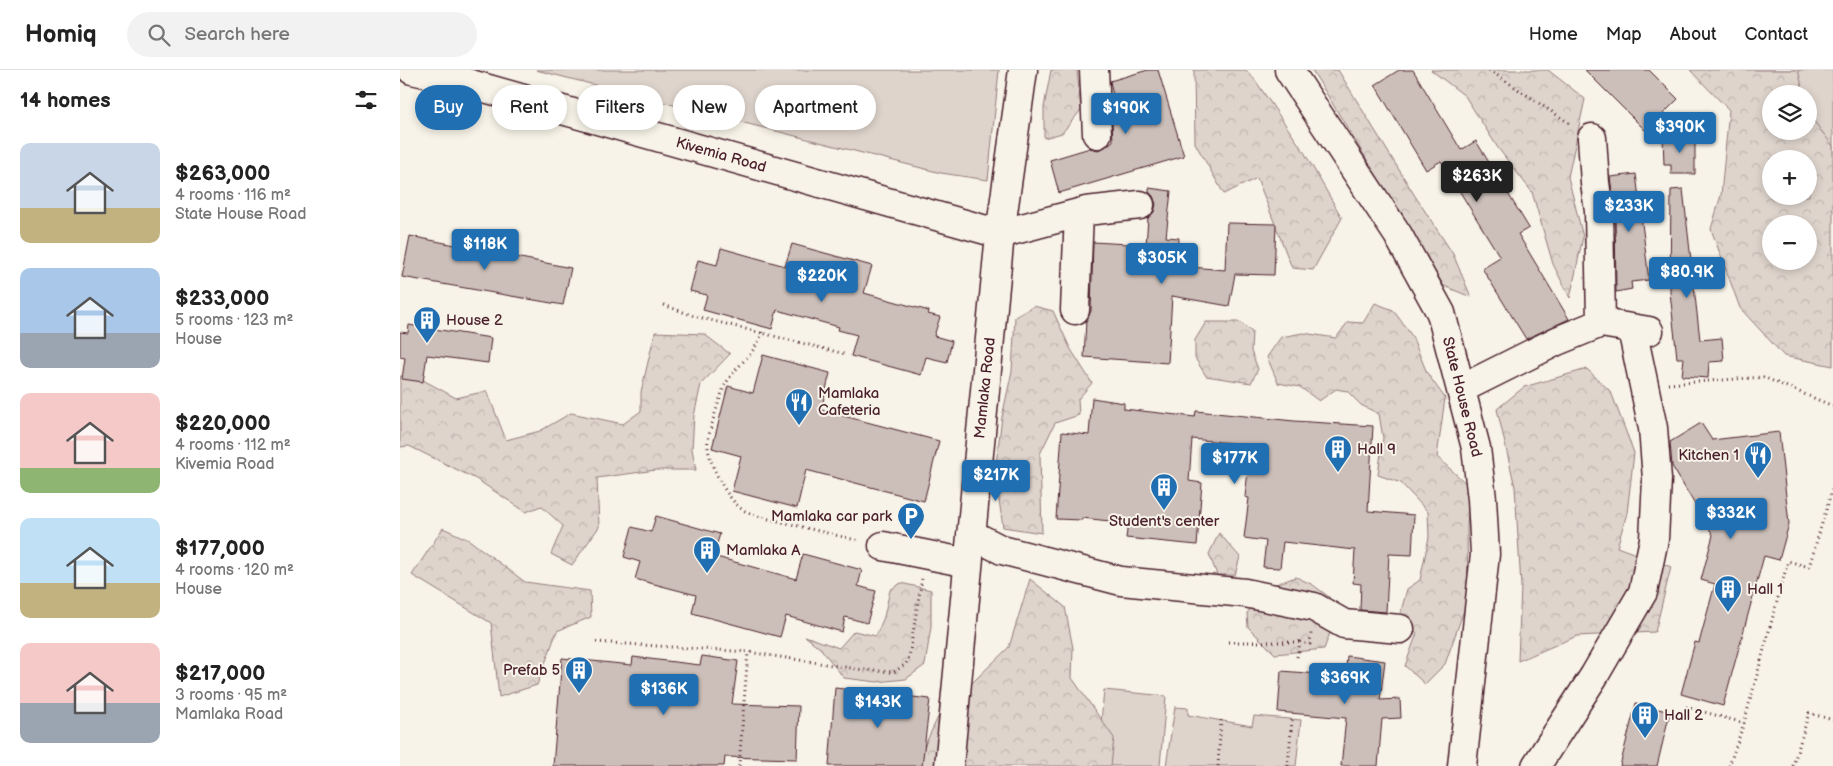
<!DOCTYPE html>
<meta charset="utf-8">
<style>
:root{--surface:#fff;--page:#f2f2f2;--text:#222;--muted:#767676;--line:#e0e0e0;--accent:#1f6fb2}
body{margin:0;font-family:"Balsamiq Sans",sans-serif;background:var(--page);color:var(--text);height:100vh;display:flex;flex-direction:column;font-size:19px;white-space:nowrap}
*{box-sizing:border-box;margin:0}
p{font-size:16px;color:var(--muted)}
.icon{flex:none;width:28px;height:28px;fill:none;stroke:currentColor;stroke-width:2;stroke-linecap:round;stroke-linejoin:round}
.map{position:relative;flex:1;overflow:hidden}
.sheet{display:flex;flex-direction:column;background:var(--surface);width:400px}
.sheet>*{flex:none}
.guide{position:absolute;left:15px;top:15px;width:475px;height:45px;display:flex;gap:10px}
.fabs{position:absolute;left:1362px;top:15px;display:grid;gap:10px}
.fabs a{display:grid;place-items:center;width:55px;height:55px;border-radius:50%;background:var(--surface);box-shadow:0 2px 8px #0003;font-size:25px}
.price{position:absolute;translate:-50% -42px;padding:0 11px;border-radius:5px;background:var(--accent);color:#fff;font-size:16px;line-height:32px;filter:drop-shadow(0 1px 2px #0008)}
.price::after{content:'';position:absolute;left:50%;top:30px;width:15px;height:11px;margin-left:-8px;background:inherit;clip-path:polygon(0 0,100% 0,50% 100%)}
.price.selected{background:#222;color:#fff}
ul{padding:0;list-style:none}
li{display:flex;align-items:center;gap:15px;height:125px;padding:0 20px}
li span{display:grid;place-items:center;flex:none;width:140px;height:100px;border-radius:10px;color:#555}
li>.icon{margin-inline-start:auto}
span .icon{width:60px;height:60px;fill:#fffc;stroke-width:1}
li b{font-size:21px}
h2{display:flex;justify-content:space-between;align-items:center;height:60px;padding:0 20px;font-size:21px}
.tag{padding:0 18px;border-radius:22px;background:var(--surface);box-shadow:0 2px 8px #0003;font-size:18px;line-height:45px}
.tag.selected{background:var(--accent);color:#fff}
header{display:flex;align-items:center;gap:30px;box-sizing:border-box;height:70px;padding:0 25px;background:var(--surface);border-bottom:1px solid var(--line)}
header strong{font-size:24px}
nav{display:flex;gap:28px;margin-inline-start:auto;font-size:18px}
.search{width:350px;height:45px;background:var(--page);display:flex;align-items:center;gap:12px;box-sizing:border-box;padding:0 18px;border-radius:28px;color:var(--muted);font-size:19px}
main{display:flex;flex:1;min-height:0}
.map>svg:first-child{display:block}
.green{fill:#ded4cc;stroke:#947a7c}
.forest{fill:url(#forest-crowns);stroke:#947a7c;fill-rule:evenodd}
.building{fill:#ccbfb9;stroke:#4a1f2b}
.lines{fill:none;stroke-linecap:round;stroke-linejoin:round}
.minor-casing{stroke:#4a1f2b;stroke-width:31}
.path{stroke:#4a1f2b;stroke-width:3;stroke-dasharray:1 4;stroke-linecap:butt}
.minor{stroke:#f7f3e8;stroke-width:28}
.labels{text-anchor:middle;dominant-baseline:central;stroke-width:4;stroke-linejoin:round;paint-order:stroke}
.street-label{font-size:15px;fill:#4a1f2b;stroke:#f7f3e8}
.poi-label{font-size:15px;fill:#4a1f2b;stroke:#f7f3e8;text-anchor:start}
</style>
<header>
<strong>Homiq</strong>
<div class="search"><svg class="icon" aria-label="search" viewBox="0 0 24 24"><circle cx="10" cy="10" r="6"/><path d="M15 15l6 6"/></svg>Search here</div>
<nav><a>Home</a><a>Map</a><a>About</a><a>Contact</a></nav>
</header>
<main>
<section class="sheet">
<h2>14 homes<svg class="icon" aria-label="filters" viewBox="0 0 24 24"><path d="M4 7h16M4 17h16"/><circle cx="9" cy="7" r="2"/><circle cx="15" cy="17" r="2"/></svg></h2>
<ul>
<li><span style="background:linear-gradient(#c9d6e8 65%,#c2b280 0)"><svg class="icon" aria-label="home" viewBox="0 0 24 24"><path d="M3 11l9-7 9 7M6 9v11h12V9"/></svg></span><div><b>$263,000</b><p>4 rooms · 116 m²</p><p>State House Road</p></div></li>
<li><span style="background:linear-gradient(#a9c7e8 65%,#9aa5b1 0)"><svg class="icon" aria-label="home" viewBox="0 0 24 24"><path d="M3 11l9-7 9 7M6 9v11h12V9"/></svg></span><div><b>$233,000</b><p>5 rooms · 123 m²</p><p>House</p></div></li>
<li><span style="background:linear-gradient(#f6c9c9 75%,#8fb573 0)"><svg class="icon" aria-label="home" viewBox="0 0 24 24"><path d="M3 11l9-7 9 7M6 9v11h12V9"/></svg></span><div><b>$220,000</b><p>4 rooms · 112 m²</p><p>Kivemia Road</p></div></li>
<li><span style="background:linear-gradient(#bfe0f5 65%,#c2b280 0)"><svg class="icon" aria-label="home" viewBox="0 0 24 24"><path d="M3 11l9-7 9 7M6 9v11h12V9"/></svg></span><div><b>$177,000</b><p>4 rooms · 120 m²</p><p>House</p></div></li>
<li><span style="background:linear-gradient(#f6c9c9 60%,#9aa5b1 0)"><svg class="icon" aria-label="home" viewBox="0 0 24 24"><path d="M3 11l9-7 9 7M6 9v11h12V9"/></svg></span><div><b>$217,000</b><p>3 rooms · 95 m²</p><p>Mamlaka Road</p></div></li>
</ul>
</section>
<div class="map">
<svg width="1433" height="696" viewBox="0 0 1433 696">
<defs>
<pattern id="forest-crowns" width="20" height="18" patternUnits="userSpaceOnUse" patternTransform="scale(1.25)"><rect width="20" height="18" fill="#ded4cc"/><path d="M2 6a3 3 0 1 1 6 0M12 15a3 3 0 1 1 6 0" fill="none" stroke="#c0b6af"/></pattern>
</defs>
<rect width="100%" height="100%" fill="#f7f3e8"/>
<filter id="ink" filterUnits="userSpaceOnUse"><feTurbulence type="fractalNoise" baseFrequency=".02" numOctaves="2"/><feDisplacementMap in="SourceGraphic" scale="10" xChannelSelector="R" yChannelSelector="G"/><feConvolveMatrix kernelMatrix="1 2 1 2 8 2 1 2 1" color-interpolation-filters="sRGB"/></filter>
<g filter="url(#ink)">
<path class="green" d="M 136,0 L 599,0 L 588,110 L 541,103 Z
M 1355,0 L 1433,0 L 1433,88 L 1409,61 L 1409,24 L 1373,24 Z
M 704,620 L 766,626 L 760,696 L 697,696 Z
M 775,637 L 788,638 L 788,645 L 852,656 L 854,646 L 901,650 L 896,696 L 766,696 Z"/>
<path class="forest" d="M 651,0 L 677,0 L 681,40 L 662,63 L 644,68 L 644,37 Z
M 794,0 L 846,0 L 855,10 L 904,82 L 942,148 L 913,200 L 892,198 L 857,108 L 824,124 L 795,73 Z
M 912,0 L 938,0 L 1015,126 L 1053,184 L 1071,227 L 1044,216 Z
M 1031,0 L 1148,0 L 1185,29 L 1168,107 L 1183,167 L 1170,228 L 1153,194 L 1132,122 L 1098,78 L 1065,26 Z
M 1290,0 L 1398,0 L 1404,24 L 1371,24 L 1371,61 L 1409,61 L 1409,41 L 1410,46 L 1433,76 L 1433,296 L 1384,286 L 1340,238 L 1311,159 L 1321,125 L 1329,40 ZM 1371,89 L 1409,89 L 1409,126 L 1371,126 ZM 1371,154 L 1409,154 L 1409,191 L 1371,191 Z
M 975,233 L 993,240 L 1012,266 L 1027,303 L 1045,328 L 1037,387 L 1070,417 L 1067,456 L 1068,529 L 1045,594 L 1025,614 L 1005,596 L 1017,563 L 1000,545 L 1007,519 L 1020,510 L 1029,467 L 1028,442 L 1001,413 L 978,405 L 983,368 L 979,344 L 961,335 L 947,321 L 936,319 L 919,331 L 900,317 L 878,313 L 867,287 L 881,267 L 903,263 L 936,268 L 948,252 L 963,253 Z
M 634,236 L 653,241 L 670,278 L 692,313 L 678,329 L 679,345 L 655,353 L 640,384 L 642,463 L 603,457 L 595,402 L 602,347 L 612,301 L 615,247 Z
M 806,252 L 840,252 L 852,262 L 851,281 L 858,299 L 851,313 L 806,306 L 795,288 L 795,270 Z
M 255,262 L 304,264 L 330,284 L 301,314 L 294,346 L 292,379 L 296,400 L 256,400 L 197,408 L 199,457 L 172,495 L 151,484 L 163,456 L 141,436 L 126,442 L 76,409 L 9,376 L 0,377 L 0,306 L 23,310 L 56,328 L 87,321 L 106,370 L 140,361 L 171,343 L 223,354 L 241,341 L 241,322 Z
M 1187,299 L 1211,322 L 1234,383 L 1227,443 L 1217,477 L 1271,497 L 1255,562 L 1177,566 L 1118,591 L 1121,516 L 1115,417 L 1097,339 L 1124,317 Z
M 43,458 L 69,470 L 125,512 L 190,521 L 191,547 L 157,561 L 137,615 L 99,627 L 91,553 L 12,505 Z
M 819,463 L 840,487 L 835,505 L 817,505 L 809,484 Z
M 896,507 L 913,515 L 929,527 L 930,563 L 924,579 L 875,584 L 848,557 L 847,543 L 870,516 Z
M 630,509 L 665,537 L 673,578 L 672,608 L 714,668 L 711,696 L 518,696 L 523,679 L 539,645 L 609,577 Z
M 501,513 L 531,520 L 531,557 L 525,595 L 506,609 L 477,612 L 444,608 L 421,579 L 405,566 L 439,578 L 454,561 L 476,566 L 484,547 L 490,520 Z"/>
<path class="building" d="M 748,0 L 758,0 L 784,86 L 659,123 L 650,90 L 690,78 L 698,80 L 705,77 L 713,71 L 711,32 L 714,31 L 710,11 Z
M 999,0 L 1013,0 L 1061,80 L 1076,71 L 1129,158 L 1118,164 L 1169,249 L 1126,269 L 1082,198 L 1100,187 L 1041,91 L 1026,100 L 975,15 Z
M 1185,0 L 1249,0 L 1278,29 L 1246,61 Z
M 1263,66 L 1295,66 L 1295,104 L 1271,104 L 1271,95 L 1264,95 Z
M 1236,104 L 1249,210 L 1231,212 L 1232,219 L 1216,222 L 1215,141 L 1210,107 Z
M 749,118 L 771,121 L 766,167 L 779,168 L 777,192 L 779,193 L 779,196 L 825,200 L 827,153 L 876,154 L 874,205 L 835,204 L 829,236 L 772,226 L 768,293 L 684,287 L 686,251 L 691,241 L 693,172 L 746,175 L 748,148 L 754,142 L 756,134 L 753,126 L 749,122 Z
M 1283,119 L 1300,270 L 1322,268 L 1324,291 L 1309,292 L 1308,308 L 1282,306 L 1284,288 L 1277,288 L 1270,222 L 1271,120 Z
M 10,166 L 171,198 L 163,235 L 2,207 Z
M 392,174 L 472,196 L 464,223 L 529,241 L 528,244 L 540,247 L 534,266 L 552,271 L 547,292 L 526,287 L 521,305 L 451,286 L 457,265 L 438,260 L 439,257 L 377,240 L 372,259 L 303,240 L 307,225 L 290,221 L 298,190 L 317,195 L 321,178 L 385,196 Z
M 9,255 L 91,268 L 88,293 L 27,285 L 23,312 L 2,309 L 5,288 L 0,287 L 0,262 L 8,263 Z
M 363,285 L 430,303 L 421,340 L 539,371 L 524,431 L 406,400 L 397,438 L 332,421 L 341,386 L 312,378 L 328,316 L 353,323 Z
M 692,328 L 724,333 L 724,339 L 795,347 L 796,341 L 894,351 L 973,356 L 968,441 L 1014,445 L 1012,485 L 989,484 L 986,542 L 960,540 L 961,514 L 953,513 L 955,480 L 883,472 L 880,498 L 863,497 L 866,471 L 844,468 L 849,428 L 845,427 L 851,375 L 792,369 L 789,411 L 802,413 L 797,475 L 726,468 L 728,453 L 682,448 L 682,450 L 656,449 L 662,362 L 689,365 Z
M 1301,353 L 1312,370 L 1379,362 L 1389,454 L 1379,490 L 1364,486 L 1323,636 L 1281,624 L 1295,572 L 1299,573 L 1315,514 L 1301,510 L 1313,465 L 1272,396 L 1270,372 Z
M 256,446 L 320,464 L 313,486 L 396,509 L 403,484 L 462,500 L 458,516 L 476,521 L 467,553 L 445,547 L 442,562 L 386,546 L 380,567 L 292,543 L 296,525 L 235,509 L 240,492 L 224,487 L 232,457 L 251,462 Z
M 302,586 L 338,591 L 332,634 L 399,636 L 397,689 L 325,687 L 324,696 L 153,696 L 162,588 L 232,595 L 233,587 L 300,595 Z
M 947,586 L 985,591 L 980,630 L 1000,629 L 1001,648 L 982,649 L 978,696 L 941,696 L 946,648 L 878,642 L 881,601 L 945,606 Z
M 435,618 L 530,629 L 522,696 L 429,696 Z
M 1236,633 L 1270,642 L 1257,696 L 1220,696 Z"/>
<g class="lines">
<g class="minor-casing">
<path id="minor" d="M 12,0 L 60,11 L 600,164
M 694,0 L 697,64
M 889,0 L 998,165 L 1041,243 L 1076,378 L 1082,429 L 1085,484 L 1062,696
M 1192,68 L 1195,113 L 1199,141 L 1201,253
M 600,164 L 686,141 L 740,135
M 675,240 L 679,143
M 1061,319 L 1157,271 L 1201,253 L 1249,261
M 571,464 L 602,480 L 721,511 L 845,523 L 914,537 L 944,554 L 1000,559
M 483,476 L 568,493
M 549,696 L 600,164 L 623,0
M 1136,696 L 1194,606 L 1243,522 L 1254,469 L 1257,409 L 1253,358 L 1232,259"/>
</g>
<path class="path" d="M 1089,0 L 1172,55
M 264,235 L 294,246 L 445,284
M 362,262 C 357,283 335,296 325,315 C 321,324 309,361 308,370 C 305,388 327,430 343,440 C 347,442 352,444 357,446 L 460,471
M 1268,314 L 1363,307 L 1433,336
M 196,572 L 348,582 L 464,600 L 494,602 L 506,594 L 509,587 L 522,508
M 828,572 L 900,572
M 897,587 L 900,572 L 910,574 L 911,563
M 1286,637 L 1344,653
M 339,696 L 348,582
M 818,696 L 821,650
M 888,696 L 892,650
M 1329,696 L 1344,653 L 1388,491 L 1409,497 L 1433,417
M 1393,696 L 1409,643 L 1433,650"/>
<use href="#minor" class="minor"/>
</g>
</g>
<defs>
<g id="building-pin" transform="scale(1.4375)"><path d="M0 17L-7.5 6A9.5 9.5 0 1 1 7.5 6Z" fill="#1f6fb2" stroke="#f7f3e8"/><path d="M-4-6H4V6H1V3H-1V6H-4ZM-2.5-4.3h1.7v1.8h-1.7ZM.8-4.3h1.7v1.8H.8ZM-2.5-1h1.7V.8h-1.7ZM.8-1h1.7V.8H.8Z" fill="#fff"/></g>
<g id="restaurant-pin" transform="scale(1.4375)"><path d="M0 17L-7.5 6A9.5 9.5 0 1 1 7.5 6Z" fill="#1f6fb2" stroke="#f7f3e8"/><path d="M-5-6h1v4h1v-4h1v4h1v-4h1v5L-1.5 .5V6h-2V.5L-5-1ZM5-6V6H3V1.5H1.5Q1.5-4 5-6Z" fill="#fff"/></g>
<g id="parking-pin" transform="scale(1.4375)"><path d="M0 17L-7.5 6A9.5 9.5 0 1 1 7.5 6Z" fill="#1f6fb2" stroke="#f7f3e8"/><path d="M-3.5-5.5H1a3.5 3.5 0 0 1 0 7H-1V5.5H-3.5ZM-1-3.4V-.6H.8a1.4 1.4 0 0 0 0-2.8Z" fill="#fff"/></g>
</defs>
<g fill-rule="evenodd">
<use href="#building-pin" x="27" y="250"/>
<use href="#restaurant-pin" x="399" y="332"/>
<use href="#building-pin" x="938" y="379"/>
<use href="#restaurant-pin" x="1358" y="385"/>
<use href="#building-pin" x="764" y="417"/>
<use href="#parking-pin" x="511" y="446"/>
<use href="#building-pin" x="307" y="480"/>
<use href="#building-pin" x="1328" y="519"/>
<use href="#building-pin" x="179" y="600"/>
<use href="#building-pin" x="1245" y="645"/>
</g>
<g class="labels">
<g class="street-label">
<text transform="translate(321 85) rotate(16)">Kivemia Road</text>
<text transform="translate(585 318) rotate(-84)">Mamlaka Road</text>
<text transform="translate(1062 327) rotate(76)">State House Road</text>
</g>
<g class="poi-label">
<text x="46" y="250">House 2</text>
<text x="418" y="323">Mamlaka<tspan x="418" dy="17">Cafeteria</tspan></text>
<text x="957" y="379">Hall 9</text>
<text x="1339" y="385" text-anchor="end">Kitchen 1</text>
<text x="492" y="446" text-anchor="end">Mamlaka car park</text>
<text x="764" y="451" text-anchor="middle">Student's center</text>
<text x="326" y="480">Mamlaka A</text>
<text x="1347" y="519">Hall 1</text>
<text x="160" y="600" text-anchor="end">Prefab 5</text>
<text x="1264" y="645">Hall 2</text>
</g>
</g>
</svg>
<div class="fabs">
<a><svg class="icon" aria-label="layers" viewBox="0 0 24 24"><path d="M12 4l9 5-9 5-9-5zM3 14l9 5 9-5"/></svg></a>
<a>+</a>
<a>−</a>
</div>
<b class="price" style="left:726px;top:65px">$190K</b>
<b class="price" style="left:1280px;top:84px">$390K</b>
<b class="price selected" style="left:1077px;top:133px">$263K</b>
<b class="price" style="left:1229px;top:163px">$233K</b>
<b class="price" style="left:85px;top:201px">$118K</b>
<b class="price" style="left:762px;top:215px">$305K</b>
<b class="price" style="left:1287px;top:229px">$80.9K</b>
<b class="price" style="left:422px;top:233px">$220K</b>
<b class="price" style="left:835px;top:415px">$177K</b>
<b class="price" style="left:596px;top:432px">$217K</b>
<b class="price" style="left:1331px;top:470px">$332K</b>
<b class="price" style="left:945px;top:635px">$369K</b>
<b class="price" style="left:264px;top:646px">$136K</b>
<b class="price" style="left:478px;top:659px">$143K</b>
<div class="guide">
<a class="tag selected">Buy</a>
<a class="tag">Rent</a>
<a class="tag">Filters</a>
<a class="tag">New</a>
<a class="tag">Apartment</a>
</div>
</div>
</main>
